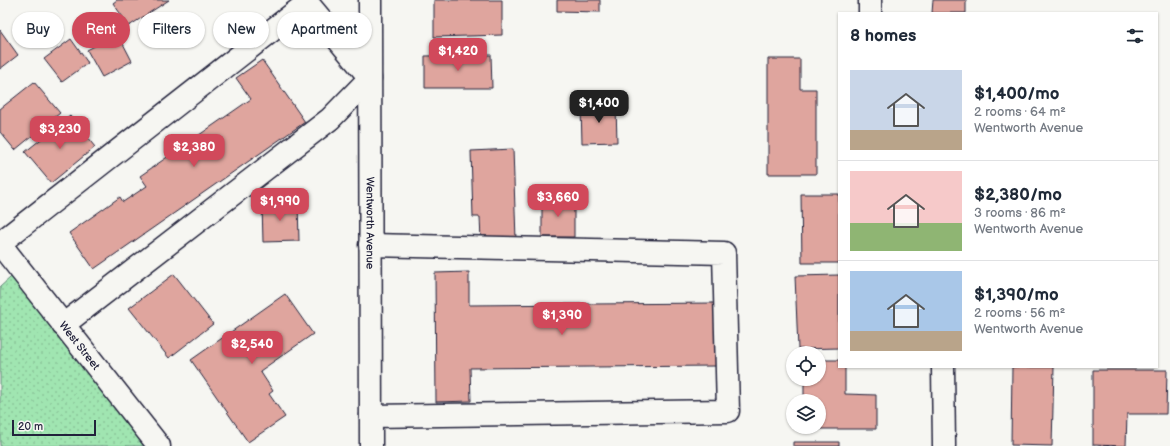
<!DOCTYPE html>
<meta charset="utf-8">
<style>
:root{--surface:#fff;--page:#f2f2f3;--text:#1f2937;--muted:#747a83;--line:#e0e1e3;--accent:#d1495b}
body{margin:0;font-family:"Balsamiq Sans",sans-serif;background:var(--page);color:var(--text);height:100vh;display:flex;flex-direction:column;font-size:15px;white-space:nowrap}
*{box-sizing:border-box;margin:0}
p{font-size:13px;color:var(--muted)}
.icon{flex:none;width:22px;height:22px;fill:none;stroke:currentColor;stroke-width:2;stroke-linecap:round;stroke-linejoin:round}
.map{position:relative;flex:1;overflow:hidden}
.panel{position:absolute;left:838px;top:12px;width:320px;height:356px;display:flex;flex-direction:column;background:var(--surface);border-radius:0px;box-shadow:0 1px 3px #0004}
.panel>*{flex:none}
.hud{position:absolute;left:12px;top:12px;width:380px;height:36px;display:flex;gap:8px}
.tools{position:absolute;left:786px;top:346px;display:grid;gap:8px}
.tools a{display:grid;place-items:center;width:40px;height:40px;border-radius:50%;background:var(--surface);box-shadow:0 1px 3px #0004;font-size:20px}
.scale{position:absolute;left:12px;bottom:10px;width:84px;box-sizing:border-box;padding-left:4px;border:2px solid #22223b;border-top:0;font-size:11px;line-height:14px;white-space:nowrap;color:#22223b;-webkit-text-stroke:3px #f6f6f2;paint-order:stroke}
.price{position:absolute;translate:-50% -34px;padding:0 9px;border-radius:8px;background:var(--accent);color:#fff;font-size:13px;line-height:26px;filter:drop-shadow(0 1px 2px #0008)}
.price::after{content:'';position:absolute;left:50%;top:24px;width:12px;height:9px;margin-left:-6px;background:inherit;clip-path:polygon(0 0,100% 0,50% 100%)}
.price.selected{background:#222;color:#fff}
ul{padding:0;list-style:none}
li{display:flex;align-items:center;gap:12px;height:100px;padding:0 12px}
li+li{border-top:1px solid var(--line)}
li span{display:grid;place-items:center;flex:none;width:112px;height:80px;border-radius:0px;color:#555}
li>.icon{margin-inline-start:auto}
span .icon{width:48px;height:48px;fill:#fffc;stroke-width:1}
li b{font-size:17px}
h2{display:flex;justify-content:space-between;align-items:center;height:48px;padding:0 12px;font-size:17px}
.pill{padding:0 14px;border-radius:18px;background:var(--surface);box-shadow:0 1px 3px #0004;font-size:14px;line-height:36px}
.pill.selected{background:var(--accent);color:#fff}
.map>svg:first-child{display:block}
.grass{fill:url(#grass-dots);stroke:#618476}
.building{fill:#dfa59e;stroke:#22223b}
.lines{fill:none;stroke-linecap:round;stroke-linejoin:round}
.minor-casing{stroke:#22223b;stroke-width:25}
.minor{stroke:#f6f6f2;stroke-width:22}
.labels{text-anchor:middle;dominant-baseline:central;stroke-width:3.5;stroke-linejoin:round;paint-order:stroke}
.street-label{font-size:11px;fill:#22223b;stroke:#f6f6f2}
</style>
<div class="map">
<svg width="1170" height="446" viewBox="0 0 1170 446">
<defs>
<pattern id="grass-dots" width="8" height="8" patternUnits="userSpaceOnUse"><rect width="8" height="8" fill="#a0e5b1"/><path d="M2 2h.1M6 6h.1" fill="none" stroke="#8ac499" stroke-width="1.8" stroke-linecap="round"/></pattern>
</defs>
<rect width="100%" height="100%" fill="#f6f6f2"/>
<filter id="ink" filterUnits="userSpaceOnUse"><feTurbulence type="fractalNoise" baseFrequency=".025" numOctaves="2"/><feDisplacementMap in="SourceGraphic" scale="8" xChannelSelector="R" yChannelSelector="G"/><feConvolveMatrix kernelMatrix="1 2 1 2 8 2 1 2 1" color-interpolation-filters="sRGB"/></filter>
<g filter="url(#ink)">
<path class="grass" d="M 20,269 L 148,446 L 0,446 L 0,287 Z"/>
<path class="building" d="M 117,0 L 169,0 L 129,26 L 113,3 Z
M 434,0 L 502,0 L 502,35 L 434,37 Z
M 557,0 L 600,0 L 600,12 L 557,11 Z
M 933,0 L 966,0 L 966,13 L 932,13 Z
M 0,30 L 18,55 L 0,69 Z
M 118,34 L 132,61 L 102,77 L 87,50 Z
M 71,39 L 88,63 L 62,82 L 44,59 Z
M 491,55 L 492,88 L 425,88 L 425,56 Z
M 768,59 L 800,59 L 800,89 L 816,89 L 816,174 L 768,174 Z
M 262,60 L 305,122 L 94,269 L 69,233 L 120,197 L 123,202 L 147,186 L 140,176 L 251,99 L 236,78 Z
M 34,82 L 60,113 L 15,150 L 0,132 L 0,109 Z
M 616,106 L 617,142 L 582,143 L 581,107 Z
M 70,116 L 95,147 L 51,183 L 25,152 Z
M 513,149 L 516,240 L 481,241 L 480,217 L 473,217 L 471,151 Z
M 801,194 L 839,194 L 839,263 L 802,263 Z
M 542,199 L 574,199 L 574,237 L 542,237 Z
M 298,203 L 299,241 L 263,242 L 262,204 Z
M 469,272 L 469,305 L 716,303 L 716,366 L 470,368 L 471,401 L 436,402 L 435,273 Z
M 174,274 L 213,324 L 169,358 L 129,308 Z
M 839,275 L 839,348 L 798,349 L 795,276 Z
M 285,294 L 313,334 L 260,371 L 273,391 L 269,394 L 285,417 L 248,442 L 191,360 Z
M 819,360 L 839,360 L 839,367 L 845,367 L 845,394 L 876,395 L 876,429 L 804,429 L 804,427 L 819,427 L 819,401 L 804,401 L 804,379 L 819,379 Z
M 1012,367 L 1054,367 L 1052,446 L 1011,445 Z
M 1093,370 L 1167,370 L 1166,414 L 1127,414 L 1126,446 L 1093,445 Z
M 793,442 L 839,442 L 839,446 L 793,446 Z"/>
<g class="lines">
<g class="minor-casing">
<g id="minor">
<path id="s1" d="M 370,0 L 371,446"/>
<path d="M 870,0 L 870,13"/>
<path d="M 0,243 L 307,3"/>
<path id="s2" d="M 0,244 L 159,446"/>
<path d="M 370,245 L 724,253 L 728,411 L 371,416"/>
<path d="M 63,325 L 330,119 L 370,78 L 305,0"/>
<path d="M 943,367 L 944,446"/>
</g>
</g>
<use href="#minor" class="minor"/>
</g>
</g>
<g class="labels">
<g class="street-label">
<text stroke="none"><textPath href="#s1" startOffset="223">Wentworth Avenue</textPath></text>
<text stroke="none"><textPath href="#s2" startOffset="129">West Street</textPath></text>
</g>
</g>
</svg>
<div class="tools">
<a><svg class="icon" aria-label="locate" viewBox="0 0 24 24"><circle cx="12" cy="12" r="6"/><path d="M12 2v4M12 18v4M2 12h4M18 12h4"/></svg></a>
<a><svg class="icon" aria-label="layers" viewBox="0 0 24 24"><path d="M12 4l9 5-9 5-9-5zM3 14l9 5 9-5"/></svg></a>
</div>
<div class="scale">20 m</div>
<b class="price" style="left:458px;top:72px">$1,420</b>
<b class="price selected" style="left:599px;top:124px">$1,400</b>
<b class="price" style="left:60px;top:150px">$3,230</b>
<b class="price" style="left:194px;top:168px">$2,380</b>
<b class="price" style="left:558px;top:218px">$3,660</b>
<b class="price" style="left:280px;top:222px">$1,990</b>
<b class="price" style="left:562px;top:336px">$1,390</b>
<b class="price" style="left:252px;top:365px">$2,540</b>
<div class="hud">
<a class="pill">Buy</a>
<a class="pill selected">Rent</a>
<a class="pill">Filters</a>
<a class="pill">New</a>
<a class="pill">Apartment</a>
</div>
<section class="panel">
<h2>8 homes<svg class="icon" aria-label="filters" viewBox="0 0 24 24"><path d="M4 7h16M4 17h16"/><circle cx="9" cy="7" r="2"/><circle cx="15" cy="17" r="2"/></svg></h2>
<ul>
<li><span style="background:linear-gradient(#c9d6e8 75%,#b9a48a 0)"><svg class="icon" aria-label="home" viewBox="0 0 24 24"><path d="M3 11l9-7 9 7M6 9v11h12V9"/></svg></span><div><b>$1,400/mo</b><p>2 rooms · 64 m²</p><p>Wentworth Avenue</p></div></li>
<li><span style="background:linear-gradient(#f6c9c9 65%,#8fb573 0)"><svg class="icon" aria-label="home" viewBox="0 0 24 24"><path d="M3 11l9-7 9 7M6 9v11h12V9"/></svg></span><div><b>$2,380/mo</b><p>3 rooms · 86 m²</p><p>Wentworth Avenue</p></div></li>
<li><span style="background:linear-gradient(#a9c7e8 75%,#b9a48a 0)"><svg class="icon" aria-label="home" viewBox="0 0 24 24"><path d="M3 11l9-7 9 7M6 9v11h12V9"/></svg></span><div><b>$1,390/mo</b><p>2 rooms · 56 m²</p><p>Wentworth Avenue</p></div></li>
</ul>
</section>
</div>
